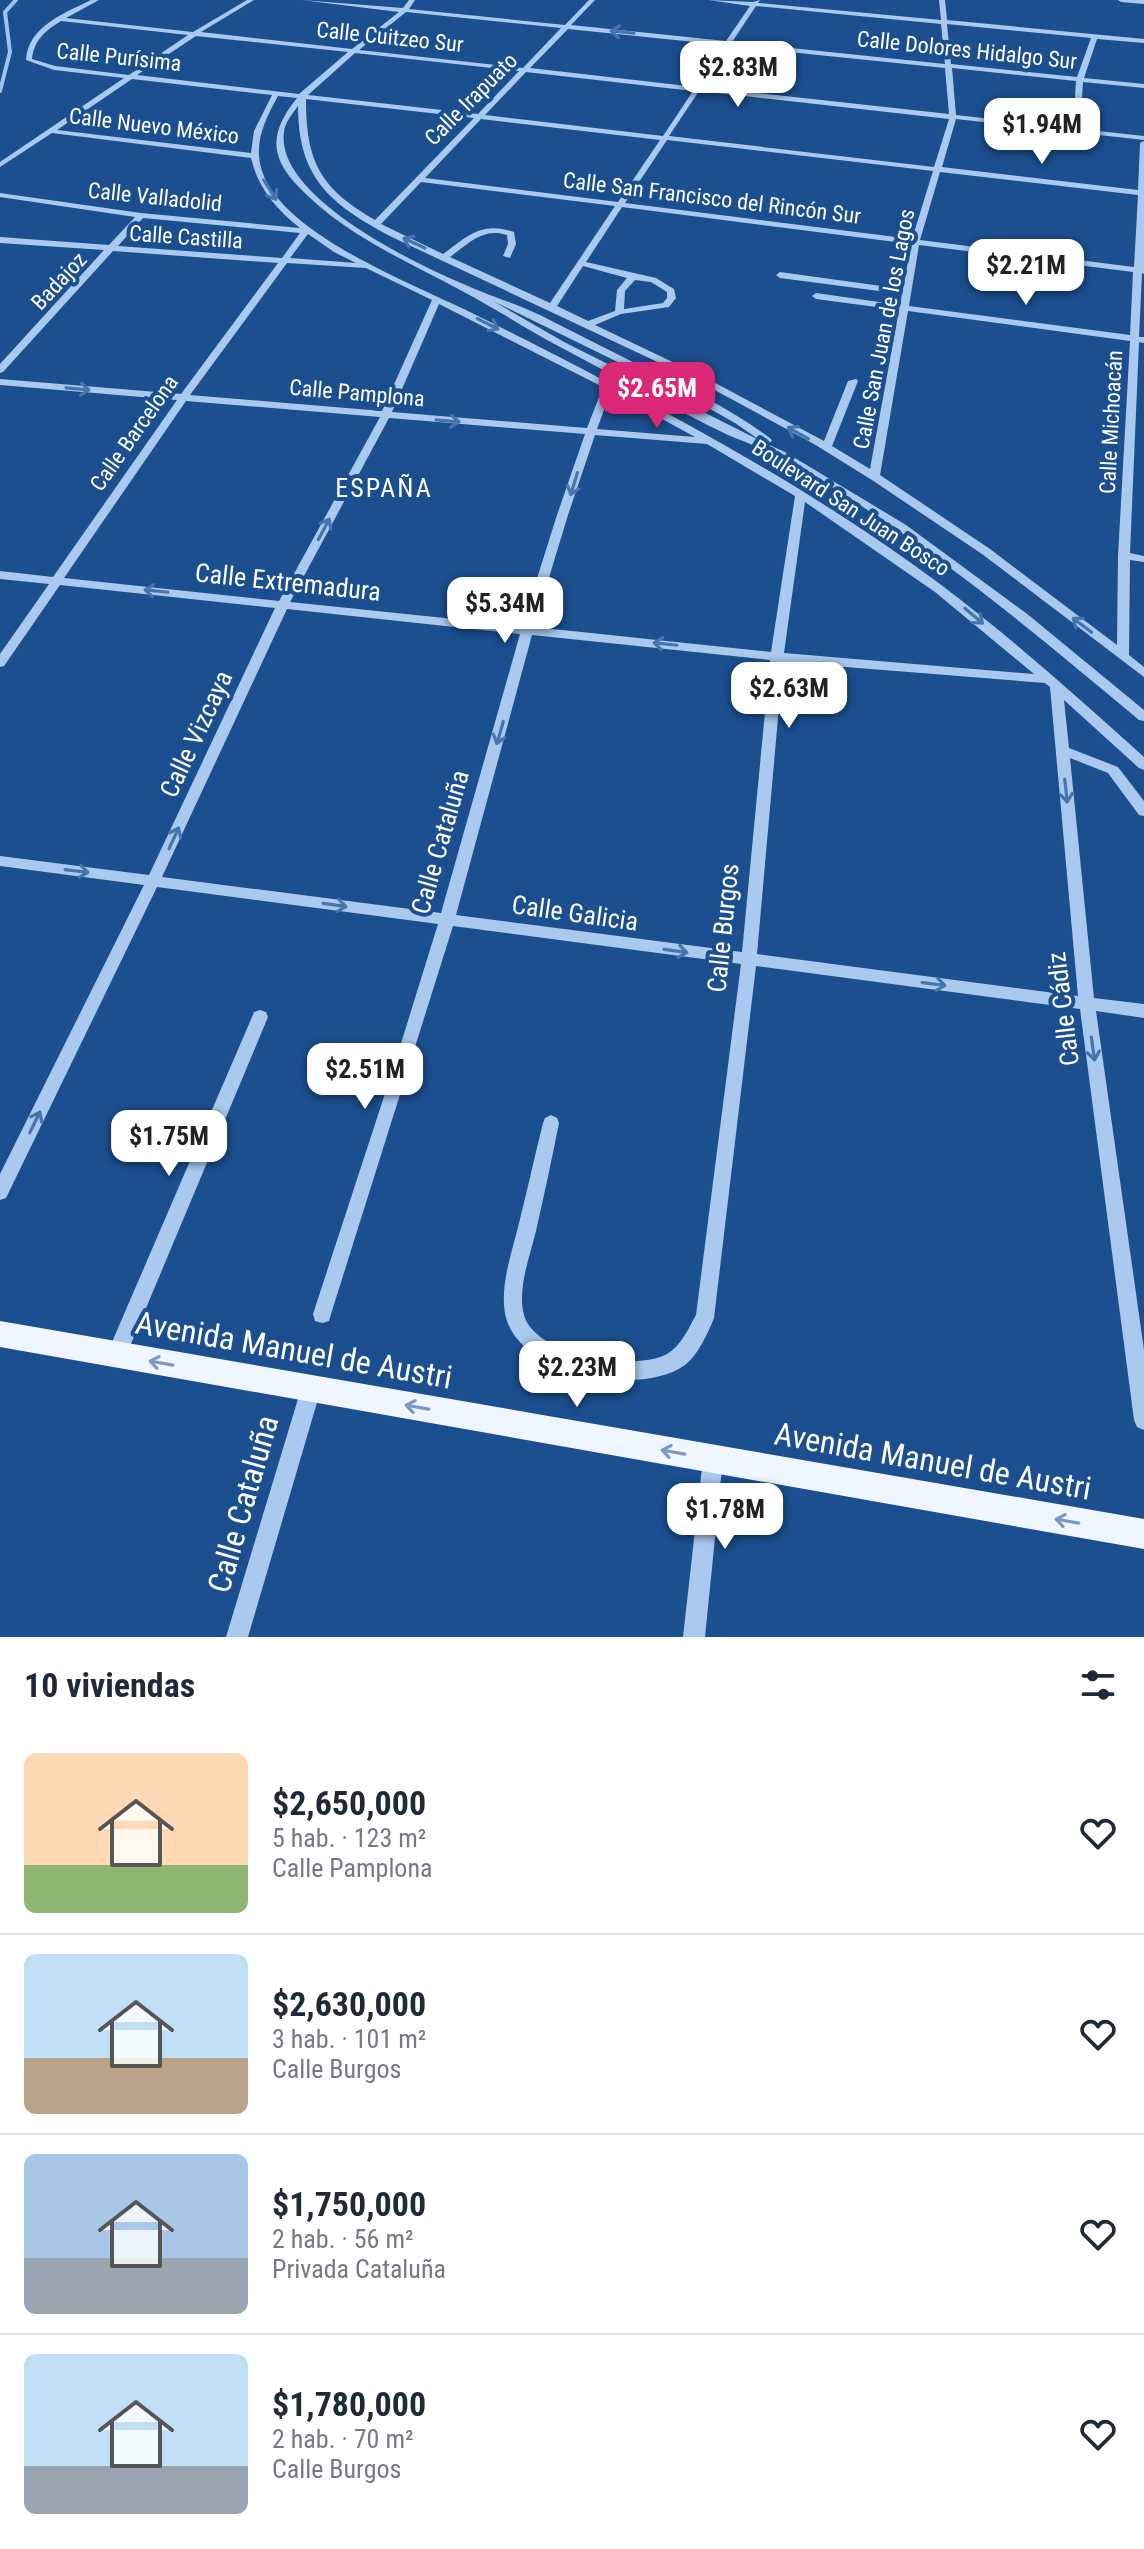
<!DOCTYPE html>
<html lang="es">
<meta charset="utf-8">
<style>
:root{--surface:#fff;--page:#f2f2f3;--text:#1f2937;--muted:#747a83;--line:#e0e1e3;--accent:#db2777}
body{margin:0;font-family:"Roboto Condensed",sans-serif;background:var(--page);color:var(--text);height:100vh;display:flex;flex-direction:column;font-size:30px;white-space:nowrap}
*{box-sizing:border-box;margin:0}
p{font-size:26px;color:var(--muted)}
.icon{flex:none;width:44px;height:44px;fill:none;stroke:currentColor;stroke-width:2;stroke-linecap:round;stroke-linejoin:round}
.map{position:relative;height:1637px;overflow:hidden}
.drawer{display:flex;flex-direction:column;background:var(--surface);flex:1}
.drawer>*{flex:none}
.price{position:absolute;translate:-50% -68px;padding:0 18px;border-radius:16px;background:#fff;color:#222;font-size:26px;line-height:52px;filter:drop-shadow(0 2px 4px #0008)}
.price::after{content:'';position:absolute;left:50%;top:48px;width:24px;height:18px;margin-left:-12px;background:inherit;clip-path:polygon(0 0,100% 0,50% 100%)}
.price.current{background:var(--accent);color:#fff}
ul{padding:0;list-style:none}
li{display:flex;align-items:center;gap:24px;height:200px;padding:0 24px}
li+li{border-top:2px solid var(--line)}
li span{display:grid;place-items:center;flex:none;width:224px;height:160px;border-radius:12px;color:#555}
li>.icon{margin-inline-start:auto}
span .icon{width:96px;height:96px;fill:#fffc;stroke-width:1}
li b{font-size:34px}
h2{display:flex;justify-content:space-between;align-items:center;height:96px;padding:0 24px;font-size:34px}
.map>svg:first-child{display:block}
.lines{fill:none;stroke-linecap:round;stroke-linejoin:round}
.stream{stroke:#9cc4f0;stroke-width:4}
.minor{fill:#a9c9ee;fill-rule:evenodd}
.major{fill:#f0f6ff;fill-rule:evenodd}
.oneway{stroke:#4674ac}
.oneway2{stroke:#7b9ac1}
.labels{text-anchor:middle;dominant-baseline:central;stroke-width:8;stroke-linejoin:round;paint-order:stroke}
.far-street-label{font-size:22px;fill:#fff;stroke:#1b4f8f}
.far-quarter-label{font-size:26px;letter-spacing:2px;fill:#fff;stroke:#1b4f8f}
.street-label{font-size:26px;fill:#fff;stroke:#1b4f8f}
.near-street-label{font-size:32px;fill:#fff;stroke:#1b4f8f}
</style>
<div class="map">
<svg width="1144" height="1637" viewBox="0 0 1144 1637">
<rect width="100%" height="100%" fill="#1b4f8f"/>
<g class="lines">
<path class="stream" d="M 0,91 L 10,52 L 5,12 L 16,0"/>
<path class="minor" d="M 91,0 L 99,0 L 66,18 L 193,32 L 247,0 L 254,0 L 201,32 L 352,49 L 399,12 L 301,0 L 403,8 L 409,0 L 415,0 L 409,9 L 565,25 L 589,0 L 595,0 L 571,25 L 726,41 L 750,6 L 708,0 L 753,2 L 760,0 L 758,3 L 941,20 L 939,0 L 945,0 L 947,20 L 1144,39 L 1144,43 L 1097,39 L 1084,78 L 1144,84 L 1144,88 L 1083,82 L 1080,129 L 1144,136 L 1144,140 L 956,119 L 942,167 L 1138,190 L 1140,143 L 1144,141 L 1144,274 L 1142,273 L 1139,337 L 1144,337 L 1144,343 L 1139,342 L 1130,553 L 1144,556 L 1144,562 L 1130,560 L 1129,655 L 1144,667 L 1144,677 L 982,554 L 872,480 L 814,444 L 698,381 L 396,239 C 333,206 298,181 298,106 C 293,113 285,122 284,132 C 275,196 412,262 461,283 C 487,295 514,303 540,315 C 576,333 612,352 649,370 C 691,390 733,410 771,439 L 772,441 L 767,444 L 785,452 L 906,525 L 1026,613 L 1144,710 L 1144,721 L 1139,720 C 1025,625 910,527 778,457 C 762,448 745,442 728,435 C 672,408 617,377 562,348 C 528,330 496,309 462,291 C 403,259 342,234 295,183 C 267,152 273,128 297,98 L 278,96 C 265,120 253,143 262,171 C 282,234 413,284 470,312 C 516,335 562,358 607,382 L 612,382 L 614,385 C 727,444 838,508 940,584 C 1012,638 1078,698 1144,757 L 1144,770 L 1139,768 L 1064,700 L 1069,748 L 1118,767 L 1144,801 L 1144,816 L 1139,815 L 1108,773 L 1070,758 L 1094,998 L 1144,1004 L 1144,1018 L 1096,1011 L 1144,1350 L 1144,1430 L 1137,1427 L 1134,1420 L 1080,1009 L 756,966 L 714,1318 C 708,1333 698,1355 685,1365 C 642,1397 525,1376 507,1321 C 497,1290 513,1250 520,1219 C 528,1187 535,1155 543,1123 L 545,1118 L 551,1115 L 557,1118 L 559,1123 C 552,1159 544,1195 536,1231 C 530,1256 517,1289 524,1315 C 535,1356 635,1372 667,1354 C 681,1346 688,1329 696,1315 L 741,964 L 453,926 L 331,1314 L 329,1321 L 322,1323 L 315,1321 L 313,1314 L 394,1066 L 438,924 L 157,887 L 6,1198 L 0,1200 L 0,1174 L 144,885 L 0,866 L 0,856 L 149,875 L 275,608 L 60,585 L 4,666 L 0,667 L 0,654 L 49,584 L 0,579 L 0,571 L 53,577 L 177,400 L 0,385 L 0,379 L 181,394 L 278,263 L 113,251 L 3,372 L 0,373 L 0,364 L 104,250 L 0,243 L 0,237 L 109,245 L 135,217 L 0,197 L 0,193 L 141,213 L 300,228 C 276,209 258,188 251,158 L 52,133 L 0,167 L 0,162 L 124,78 L 54,70 L 26,60 C 28,26 65,13 91,0 ZM 756,6 L 941,24 L 945,64 L 732,42 ZM 406,12 L 561,28 L 523,68 L 359,50 ZM 61,21 L 188,35 L 129,75 L 55,66 L 32,59 C 34,40 46,30 61,21 ZM 947,24 L 1091,38 L 1077,77 L 951,64 ZM 568,29 L 724,45 L 696,87 L 530,68 ZM 196,36 L 348,52 L 299,94 L 137,75 ZM 730,46 L 945,68 L 949,114 L 702,87 ZM 355,53 L 519,71 L 478,114 L 308,95 ZM 952,68 L 1076,81 L 1073,128 L 956,115 ZM 526,72 L 693,91 L 663,136 L 485,115 ZM 132,79 L 272,95 L 254,131 L 251,153 L 57,130 ZM 699,91 L 949,119 L 934,167 L 669,136 ZM 306,99 L 474,118 L 375,220 C 320,188 306,162 306,99 ZM 481,119 L 660,140 L 618,202 L 425,178 ZM 667,140 L 933,171 L 912,239 L 625,203 ZM 940,172 L 1138,195 L 1134,267 L 920,240 ZM 421,182 L 615,206 L 550,303 L 450,257 C 468,244 483,227 507,235 L 508,244 L 503,256 L 510,258 L 516,244 L 514,232 C 481,221 468,236 443,254 L 381,224 ZM 622,207 L 911,244 L 903,289 L 780,272 L 776,275 L 780,278 L 902,294 L 900,305 L 816,293 L 812,296 L 816,299 L 899,310 L 870,469 L 832,446 L 858,381 L 856,379 L 848,381 L 824,441 L 704,377 L 595,325 L 621,314 L 669,307 L 676,298 L 674,289 L 656,278 L 586,262 ZM 143,218 L 300,233 L 282,258 L 118,246 ZM 308,234 L 334,252 L 356,263 L 290,258 ZM 919,245 L 1133,272 L 1130,335 L 909,306 ZM 287,263 L 366,268 L 432,300 L 382,411 L 190,395 ZM 583,266 L 627,278 L 617,290 L 615,311 L 588,321 L 557,306 ZM 635,280 L 651,282 L 667,292 L 667,298 L 663,303 L 624,309 L 625,291 ZM 493,301 L 689,397 L 735,423 L 761,441 L 564,342 ZM 439,304 L 603,387 L 587,428 L 392,412 ZM 908,311 L 1130,341 L 1118,556 L 1117,645 L 990,549 L 880,475 ZM 611,391 L 695,437 L 597,429 ZM 186,401 L 380,417 L 279,601 L 64,578 ZM 389,418 L 585,434 L 557,515 L 522,626 L 290,602 ZM 595,435 L 707,444 L 795,496 L 771,652 L 534,627 L 568,515 ZM 805,502 L 935,592 L 1034,674 L 784,653 ZM 287,609 L 520,634 L 441,913 L 162,877 ZM 532,635 L 770,660 L 742,952 L 456,915 ZM 783,662 L 1045,683 L 1050,687 L 1078,996 L 757,954 Z
M 1118,0 L 1144,0 L 1144,4 L 1121,2 Z
M 260,1010 L 266,1012 L 268,1017 L 123,1363 L 116,1366 L 109,1363 L 106,1356 L 109,1349 L 252,1017 L 254,1012 Z
M 311,1379 L 318,1382 L 321,1389 L 248,1637 L 226,1637 L 301,1389 L 304,1382 Z
M 713,1449 L 720,1452 L 723,1459 L 705,1637 L 683,1637 L 703,1459 L 706,1452 Z"/>
<path class="major" d="M 0,1321 L 1144,1519 L 1144,1549 L 0,1347 Z"/>
</g>
<defs><path id="oneway-shaft" d="M-6 0H5M1.5-3L5.5 0L1.5 3" fill="none" stroke-width="1.6" stroke-linecap="round" stroke-linejoin="round" transform="scale(2)"/></defs>
<g class="oneway">
<use href="#oneway-shaft" transform="translate(622 32) rotate(-174)"/>
<use href="#oneway-shaft" transform="translate(270 190) rotate(58)"/>
<use href="#oneway-shaft" transform="translate(414 243) rotate(-155)"/>
<use href="#oneway-shaft" transform="translate(488 324) rotate(27)"/>
<use href="#oneway-shaft" transform="translate(78 389) rotate(5)"/>
<use href="#oneway-shaft" transform="translate(448 421) rotate(5)"/>
<use href="#oneway-shaft" transform="translate(798 433) rotate(-151)"/>
<use href="#oneway-shaft" transform="translate(574 484) rotate(107)"/>
<use href="#oneway-shaft" transform="translate(324 529) rotate(-62)"/>
<use href="#oneway-shaft" transform="translate(156 591) rotate(-174)"/>
<use href="#oneway-shaft" transform="translate(974 616) rotate(40)"/>
<use href="#oneway-shaft" transform="translate(1082 625) rotate(-143)"/>
<use href="#oneway-shaft" transform="translate(665 644) rotate(-174)"/>
<use href="#oneway-shaft" transform="translate(500 733) rotate(106)"/>
<use href="#oneway-shaft" transform="translate(1066 791) rotate(84)"/>
<use href="#oneway-shaft" transform="translate(174 838) rotate(-65)"/>
<use href="#oneway-shaft" transform="translate(77 871) rotate(7)"/>
<use href="#oneway-shaft" transform="translate(335 905) rotate(8)"/>
<use href="#oneway-shaft" transform="translate(676 951) rotate(8)"/>
<use href="#oneway-shaft" transform="translate(934 984) rotate(7)"/>
<use href="#oneway-shaft" transform="translate(1093 1049) rotate(82)"/>
<use href="#oneway-shaft" transform="translate(35 1122) rotate(-64)"/>
</g>
<g class="oneway2">
<use href="#oneway-shaft" transform="translate(161 1363) rotate(-170)"/>
<use href="#oneway-shaft" transform="translate(417 1407) rotate(-170)"/>
<use href="#oneway-shaft" transform="translate(673 1452) rotate(-170)"/>
<use href="#oneway-shaft" transform="translate(1067 1521) rotate(-170)"/>
</g>
<g class="labels">
<g class="far-street-label">
<text transform="translate(390 37) rotate(6)">Calle Cuitzeo Sur</text>
<text transform="translate(967 50) rotate(6)">Calle Dolores Hidalgo Sur</text>
<text transform="translate(119 57) rotate(6)">Calle Purísima</text>
<text transform="translate(471 99) rotate(-45)">Calle Irapuato</text>
<text transform="translate(154 126) rotate(7)">Calle Nuevo México</text>
<text transform="translate(155 197) rotate(6)">Calle Valladolid</text>
<text transform="translate(712 198) rotate(7)">Calle San Francisco del Rincón Sur</text>
<text transform="translate(186 237) rotate(4)">Calle Castilla</text>
<text transform="translate(59 281) rotate(-47)">Badajoz</text>
<text transform="translate(884 329) rotate(-79)">Calle San Juan de los Lagos</text>
<text transform="translate(357 393) rotate(5)">Calle Pamplona</text>
<text transform="translate(1111 422) rotate(-87)">Calle Michoacán</text>
<text transform="translate(134 433) rotate(-55)">Calle Barcelona</text>
<text transform="translate(851 508) rotate(33)">Boulevard San Juan Bosco</text>
</g>
<g class="far-quarter-label">
<text x="384" y="488">ESPAÑA</text>
</g>
<g class="street-label">
<text transform="translate(288 582) rotate(6)">Calle Extremadura</text>
<text transform="translate(196 734) rotate(-65)">Calle Vizcaya</text>
<text transform="translate(440 842) rotate(-74)">Calle Cataluña</text>
<text transform="translate(575 913) rotate(8)">Calle Galicia</text>
<text transform="translate(723 928) rotate(-84)">Calle Burgos</text>
<text transform="translate(1063 1009) rotate(-97)">Calle Cádiz</text>
</g>
<g class="near-street-label">
<text transform="translate(294 1350) rotate(10)">Avenida Manuel de Austri</text>
<text transform="translate(933 1461) rotate(10)">Avenida Manuel de Austri</text>
<text transform="translate(243 1504) rotate(-74)">Calle Cataluña</text>
</g>
</g>
</svg>
<b class="price" style="left:738px;top:109px">$2.83M</b>
<b class="price" style="left:1042px;top:166px">$1.94M</b>
<b class="price" style="left:1026px;top:307px">$2.21M</b>
<b class="price current" style="left:657px;top:430px">$2.65M</b>
<b class="price" style="left:505px;top:645px">$5.34M</b>
<b class="price" style="left:789px;top:730px">$2.63M</b>
<b class="price" style="left:365px;top:1111px">$2.51M</b>
<b class="price" style="left:169px;top:1178px">$1.75M</b>
<b class="price" style="left:577px;top:1409px">$2.23M</b>
<b class="price" style="left:725px;top:1551px">$1.78M</b>
</div>
<section class="drawer">
<h2>10 viviendas<svg class="icon" aria-label="filters" viewBox="0 0 24 24"><path d="M4 7h16M4 17h16"/><circle cx="9" cy="7" r="2"/><circle cx="15" cy="17" r="2"/></svg></h2>
<ul>
<li><span style="background:linear-gradient(#ffd9b3 70%,#8fb573 0)"><svg class="icon" aria-label="home" viewBox="0 0 24 24"><path d="M3 11l9-7 9 7M6 9v11h12V9"/></svg></span><div><b>$2,650,000</b><p>5 hab. · 123 m²</p><p>Calle Pamplona</p></div><svg class="icon" aria-label="heart" viewBox="0 0 24 24"><path d="M12 20l-8-8c-3-5 5-10 8-4 3-6 11-1 8 4z"/></svg></li>
<li><span style="background:linear-gradient(#bfe0f5 65%,#b9a48a 0)"><svg class="icon" aria-label="home" viewBox="0 0 24 24"><path d="M3 11l9-7 9 7M6 9v11h12V9"/></svg></span><div><b>$2,630,000</b><p>3 hab. · 101 m²</p><p>Calle Burgos</p></div><svg class="icon" aria-label="heart" viewBox="0 0 24 24"><path d="M12 20l-8-8c-3-5 5-10 8-4 3-6 11-1 8 4z"/></svg></li>
<li><span style="background:linear-gradient(#a9c7e8 65%,#9aa5b1 0)"><svg class="icon" aria-label="home" viewBox="0 0 24 24"><path d="M3 11l9-7 9 7M6 9v11h12V9"/></svg></span><div><b>$1,750,000</b><p>2 hab. · 56 m²</p><p>Privada Cataluña</p></div><svg class="icon" aria-label="heart" viewBox="0 0 24 24"><path d="M12 20l-8-8c-3-5 5-10 8-4 3-6 11-1 8 4z"/></svg></li>
<li><span style="background:linear-gradient(#bfe0f5 70%,#9aa5b1 0)"><svg class="icon" aria-label="home" viewBox="0 0 24 24"><path d="M3 11l9-7 9 7M6 9v11h12V9"/></svg></span><div><b>$1,780,000</b><p>2 hab. · 70 m²</p><p>Calle Burgos</p></div><svg class="icon" aria-label="heart" viewBox="0 0 24 24"><path d="M12 20l-8-8c-3-5 5-10 8-4 3-6 11-1 8 4z"/></svg></li>
</ul>
</section>
